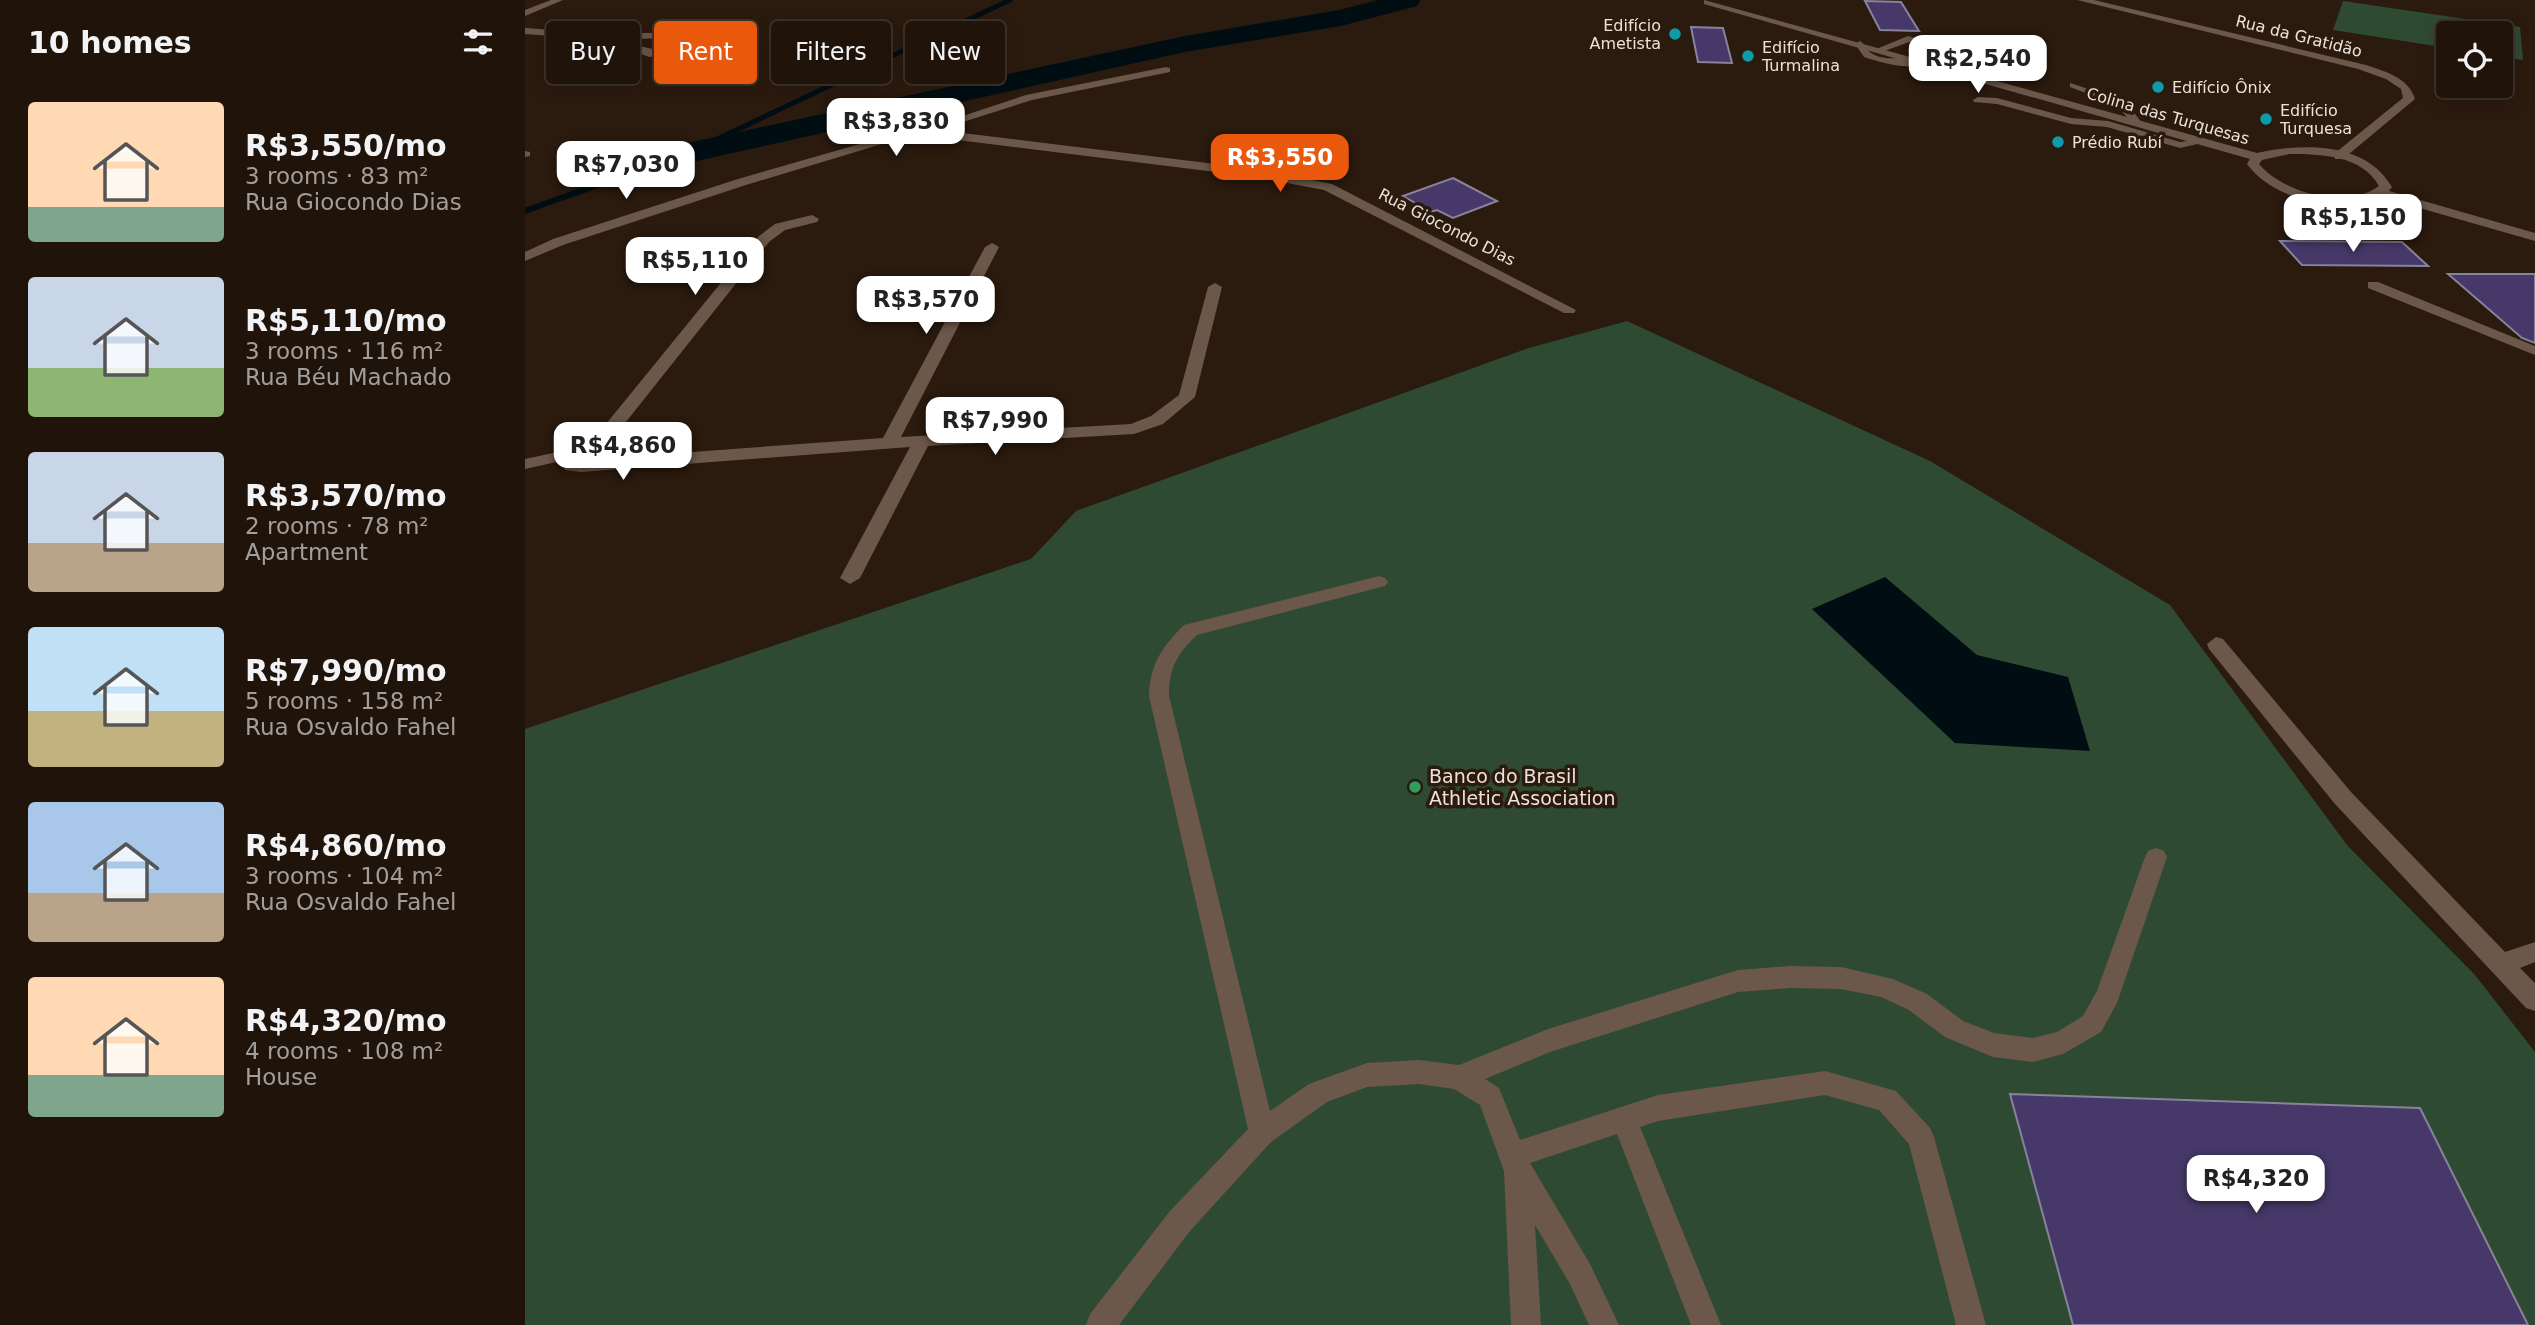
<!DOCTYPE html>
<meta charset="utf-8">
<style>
:root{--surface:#20140a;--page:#2d2118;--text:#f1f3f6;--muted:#a29e9c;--line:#3d332b;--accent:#ea580c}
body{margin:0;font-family:"DejaVu Sans",sans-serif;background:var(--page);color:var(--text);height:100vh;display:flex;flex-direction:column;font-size:26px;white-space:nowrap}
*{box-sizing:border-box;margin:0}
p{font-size:23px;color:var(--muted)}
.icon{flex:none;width:38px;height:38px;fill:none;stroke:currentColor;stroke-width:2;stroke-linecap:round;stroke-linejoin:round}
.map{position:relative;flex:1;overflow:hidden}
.drawer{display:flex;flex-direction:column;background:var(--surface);width:525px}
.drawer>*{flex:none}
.top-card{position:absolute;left:21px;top:21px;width:665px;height:63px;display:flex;gap:14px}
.controls{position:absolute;left:1911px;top:21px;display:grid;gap:14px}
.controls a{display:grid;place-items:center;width:77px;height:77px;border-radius:7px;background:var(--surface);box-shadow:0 4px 18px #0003,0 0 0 2px var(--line);font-size:35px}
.price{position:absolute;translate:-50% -60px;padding:0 16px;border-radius:14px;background:#fff;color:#222;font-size:23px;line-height:46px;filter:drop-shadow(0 2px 4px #0008)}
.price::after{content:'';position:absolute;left:50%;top:42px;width:21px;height:16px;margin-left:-10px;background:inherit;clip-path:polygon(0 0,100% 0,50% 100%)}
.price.current{background:var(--accent);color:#fff}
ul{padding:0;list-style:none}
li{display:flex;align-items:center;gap:21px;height:175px;padding:0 28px}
li span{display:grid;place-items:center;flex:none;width:196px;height:140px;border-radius:7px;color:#555}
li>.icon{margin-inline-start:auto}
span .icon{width:84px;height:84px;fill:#fffc;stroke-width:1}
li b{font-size:30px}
h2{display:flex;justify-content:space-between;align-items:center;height:84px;padding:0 28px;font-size:30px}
.chip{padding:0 24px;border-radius:7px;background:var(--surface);box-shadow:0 4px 18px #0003,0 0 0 2px var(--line);font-size:24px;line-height:63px}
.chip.current{background:var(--accent);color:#fff}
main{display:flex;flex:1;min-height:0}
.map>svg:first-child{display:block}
.green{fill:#2f4a32}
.water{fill:#000e14}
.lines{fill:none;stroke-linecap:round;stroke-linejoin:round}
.stream-far1{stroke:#000e14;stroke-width:5}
.stream{stroke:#000e14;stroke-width:6}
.river{fill:#000e14;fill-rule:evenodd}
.building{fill:#463969;stroke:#88839a;stroke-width:2}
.lane{fill:#6c584a;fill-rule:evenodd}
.street{fill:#6c584a;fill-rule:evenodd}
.secondary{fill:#6c584a;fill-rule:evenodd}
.culture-dot{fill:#0f9aa8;stroke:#2b1a0e;stroke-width:2.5}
.leisure-dot{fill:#2e9e5b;stroke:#2b1a0e;stroke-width:2.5}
.labels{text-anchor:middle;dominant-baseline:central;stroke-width:7;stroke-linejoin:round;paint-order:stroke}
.far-poi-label{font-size:16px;fill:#eee1da;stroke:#2b1a0e;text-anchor:start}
.far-street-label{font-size:16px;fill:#eee1da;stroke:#2b1a0e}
.poi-label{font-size:19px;fill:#eee1da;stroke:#2b1a0e;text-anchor:start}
</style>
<main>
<section class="drawer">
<h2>10 homes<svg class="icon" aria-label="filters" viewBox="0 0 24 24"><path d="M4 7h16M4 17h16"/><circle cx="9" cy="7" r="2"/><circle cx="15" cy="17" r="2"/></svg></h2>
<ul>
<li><span style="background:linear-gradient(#ffd9b3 75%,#7fa58c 0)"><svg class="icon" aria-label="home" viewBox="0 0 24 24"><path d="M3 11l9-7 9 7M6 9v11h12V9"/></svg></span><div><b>R$3,550/mo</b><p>3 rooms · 83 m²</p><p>Rua Giocondo Dias</p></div></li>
<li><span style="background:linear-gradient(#c9d6e8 65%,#8fb573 0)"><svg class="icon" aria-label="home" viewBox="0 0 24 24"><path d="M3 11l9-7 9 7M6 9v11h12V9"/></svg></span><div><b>R$5,110/mo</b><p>3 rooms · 116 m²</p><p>Rua Béu Machado</p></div></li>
<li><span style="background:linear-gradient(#c9d6e8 65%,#b9a48a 0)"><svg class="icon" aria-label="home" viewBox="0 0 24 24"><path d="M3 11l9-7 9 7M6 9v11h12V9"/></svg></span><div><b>R$3,570/mo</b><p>2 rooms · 78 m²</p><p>Apartment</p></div></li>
<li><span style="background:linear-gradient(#bfe0f5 60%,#c2b280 0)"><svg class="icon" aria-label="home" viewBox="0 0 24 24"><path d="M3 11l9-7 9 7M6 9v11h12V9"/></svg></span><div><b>R$7,990/mo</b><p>5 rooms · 158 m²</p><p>Rua Osvaldo Fahel</p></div></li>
<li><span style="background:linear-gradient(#a9c7e8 65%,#b9a48a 0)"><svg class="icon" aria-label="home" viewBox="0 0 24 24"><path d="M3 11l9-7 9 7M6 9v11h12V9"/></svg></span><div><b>R$4,860/mo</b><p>3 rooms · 104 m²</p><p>Rua Osvaldo Fahel</p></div></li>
<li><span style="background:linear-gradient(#ffd9b3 70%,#7fa58c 0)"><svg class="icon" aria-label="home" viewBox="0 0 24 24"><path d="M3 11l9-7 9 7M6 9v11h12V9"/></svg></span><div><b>R$4,320/mo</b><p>4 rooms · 108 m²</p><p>House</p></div></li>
</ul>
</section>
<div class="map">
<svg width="2010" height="1325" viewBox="0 0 2010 1325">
<rect width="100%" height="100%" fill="#2b1a0e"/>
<path class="green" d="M 1818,1 L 1995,27 L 1998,60 L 1976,57 L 1976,33 L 1923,33 L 1923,48 L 1808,30 Z
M 1102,321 L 1405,461 L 1645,605 L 1822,845 L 1950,975 L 2010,1052 L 2010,1325 L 0,1325 L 0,729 L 506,559 L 551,511 L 1004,348 Z"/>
<path class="water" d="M 1360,577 L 1452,655 L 1543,677 L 1565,751 L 1430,743 L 1287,609 Z"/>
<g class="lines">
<path class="stream-far1" d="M 163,153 L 485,0"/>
<path class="stream" d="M 0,211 L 168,151"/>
<path class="river" d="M 853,0 L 896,0 L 892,6 L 816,26 L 660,52 L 167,162 L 155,159 L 150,152 L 155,145 L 167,142 L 660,36 L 814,10 Z"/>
</g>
<path class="building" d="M 1340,1 L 1376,2 L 1394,31 L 1355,30 Z
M 1166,27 L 1198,28 L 1207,63 L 1173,62 Z
M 928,178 L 972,201 L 928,218 L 912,210 L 906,212 L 878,196 Z
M 1755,241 L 1877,242 L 1903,266 L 1777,265 Z
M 1923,274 L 2010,274 L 2010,343 L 1997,338 Z
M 1485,1094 L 1895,1108 L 2003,1325 L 1548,1325 Z"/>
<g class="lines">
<path class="lane" d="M 26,0 L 38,0 L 0,16 L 0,10 Z
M 0,28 L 84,34 L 159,32 L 170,34 L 176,41 L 154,53 L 124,57 L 82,40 L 0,34 ZM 159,38 L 165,40 C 137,54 126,51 98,39 Z
M 1383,36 L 1417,47 L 1412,50 L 1384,42 L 1354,53 L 1349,50 Z
M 1335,41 C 1340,44 1341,50 1346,53 C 1362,64 1386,53 1401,62 C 1384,72 1356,62 1339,57 L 1330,44 Z
M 1545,83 L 1600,101 L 1617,123 L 1608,125 L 1592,105 L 1545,87 Z
M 1453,97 L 1472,98 L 1546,118 L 1583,121 L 1655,142 L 1676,139 L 1681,142 L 1655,148 L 1582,127 L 1546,124 L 1472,104 L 1449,102 L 1448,100 Z
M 0,151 L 5,152 L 5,156 L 0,157 Z
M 1843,282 L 1853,282 L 2010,346 L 2010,355 L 1843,288 Z
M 854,576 L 860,578 L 863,582 L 860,586 L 672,635 C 652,654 644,668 644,696 L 745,1111 L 784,1084 L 842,1063 L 894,1060 L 934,1065 L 1023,1029 L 1213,970 L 1265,966 L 1316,967 L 1368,979 L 1402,994 L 1438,1021 L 1469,1033 L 1508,1038 L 1532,1032 L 1558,1016 L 1572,991 L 1620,857 L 1623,851 L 1631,848 L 1639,851 L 1642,857 L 1592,1003 L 1576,1032 L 1538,1054 L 1508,1062 L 1468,1057 L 1420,1037 L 1384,1010 L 1356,997 L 1316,989 L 1265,988 L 1213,992 L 1025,1052 L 960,1079 L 974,1088 L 995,1140 L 1133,1095 L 1300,1071 L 1371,1091 L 1405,1128 L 1409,1137 L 1461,1325 L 1431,1325 L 1384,1144 L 1354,1110 L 1300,1095 L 1133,1121 L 1115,1127 L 1196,1325 L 1166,1325 L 1092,1134 L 1005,1163 L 1065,1264 L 1094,1325 L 1064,1325 L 1045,1284 L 1010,1225 L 1016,1325 L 986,1325 L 979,1171 L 955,1105 L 929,1089 L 894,1084 L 842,1087 L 802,1102 L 746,1142 L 665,1231 L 594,1325 L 561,1325 L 565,1314 L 645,1211 L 723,1129 L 624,696 C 625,664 637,647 659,625 Z
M 1691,637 L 1698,639 L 1826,792 L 1980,952 L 2010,942 L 2010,962 L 1995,968 L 2010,983 L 2010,1011 L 2001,1008 L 1810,804 L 1684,649 L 1682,644 Z"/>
<path class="street" d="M 1179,0 L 1732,153 C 1777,143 1841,141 1867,187 L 1864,191 L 2010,233 L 2010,241 L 1856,197 C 1814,214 1749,201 1722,164 L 1725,159 L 1179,4 ZM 1764,154 C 1795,154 1837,155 1854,186 C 1822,210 1758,193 1734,164 L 1737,160 Z
M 641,67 L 645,68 L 645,72 L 507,100 L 413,130 L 731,169 L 807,184 L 1051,310 L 1049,313 L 1039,313 L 799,190 L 731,177 L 408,137 L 395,130 L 501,95 Z
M 380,131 L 390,134 L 221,185 L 38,245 L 0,261 L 0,252 L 28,239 L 213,179 Z
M 287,215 L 294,219 L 292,222 L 260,230 L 244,242 L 93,432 L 77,446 L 89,453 L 85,458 L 358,438 L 460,247 L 467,243 L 474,247 L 376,437 L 606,424 L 626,416 L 654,395 L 683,287 L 690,283 L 697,287 L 670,397 L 638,424 L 609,434 L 403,446 L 335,578 L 325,584 L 315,578 L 385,447 L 56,472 L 40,470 L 36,461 L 0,469 L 0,459 L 56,447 L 81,424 L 234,236 L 250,224 ZM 68,454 L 64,459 L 53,462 L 56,457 Z"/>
<path class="secondary" d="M 1552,0 L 1569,0 L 1841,65 C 1861,72 1883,77 1890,99 L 1818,159 L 1810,159 L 1810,153 L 1878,98 L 1876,89 L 1861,79 L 1833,69 Z"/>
</g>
<g class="culture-dot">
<circle cx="1150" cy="34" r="7"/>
<circle cx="1223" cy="56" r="7"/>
<circle cx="1633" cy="87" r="7"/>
<circle cx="1741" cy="119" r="7"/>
<circle cx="1533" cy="142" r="7"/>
</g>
<circle class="leisure-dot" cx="890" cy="787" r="7"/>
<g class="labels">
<g class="far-poi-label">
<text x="1136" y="25" text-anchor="end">Edifício<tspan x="1136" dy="18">Ametista</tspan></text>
<text x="1237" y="47">Edifício<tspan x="1237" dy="18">Turmalina</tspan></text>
<text x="1647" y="87">Edifício Ônix</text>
<text x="1755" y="110">Edifício<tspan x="1755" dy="18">Turquesa</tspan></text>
<text x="1547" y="142">Prédio Rubí</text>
</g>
<g class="far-street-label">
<text transform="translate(1774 36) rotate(14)">Rua da Gratidão</text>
<text transform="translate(1643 116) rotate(16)">Colina das Turquesas</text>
<text transform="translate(922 227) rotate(27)">Rua Giocondo Dias</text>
</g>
<g class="poi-label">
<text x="904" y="776">Banco do Brasil<tspan x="904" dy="22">Athletic Association</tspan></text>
</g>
</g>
</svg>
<div class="controls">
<a><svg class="icon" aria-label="locate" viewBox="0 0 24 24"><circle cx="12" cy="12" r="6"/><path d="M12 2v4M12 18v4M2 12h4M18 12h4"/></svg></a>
</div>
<b class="price" style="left:1453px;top:95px">R$2,540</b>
<b class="price" style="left:371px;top:158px">R$3,830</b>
<b class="price current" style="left:755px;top:194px">R$3,550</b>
<b class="price" style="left:101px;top:201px">R$7,030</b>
<b class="price" style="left:1828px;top:254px">R$5,150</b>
<b class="price" style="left:170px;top:297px">R$5,110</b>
<b class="price" style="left:401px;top:336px">R$3,570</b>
<b class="price" style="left:470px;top:457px">R$7,990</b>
<b class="price" style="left:98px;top:482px">R$4,860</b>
<b class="price" style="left:1731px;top:1215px">R$4,320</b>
<div class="top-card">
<a class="chip">Buy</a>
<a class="chip current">Rent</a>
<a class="chip">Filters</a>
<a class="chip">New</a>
</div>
</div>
</main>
